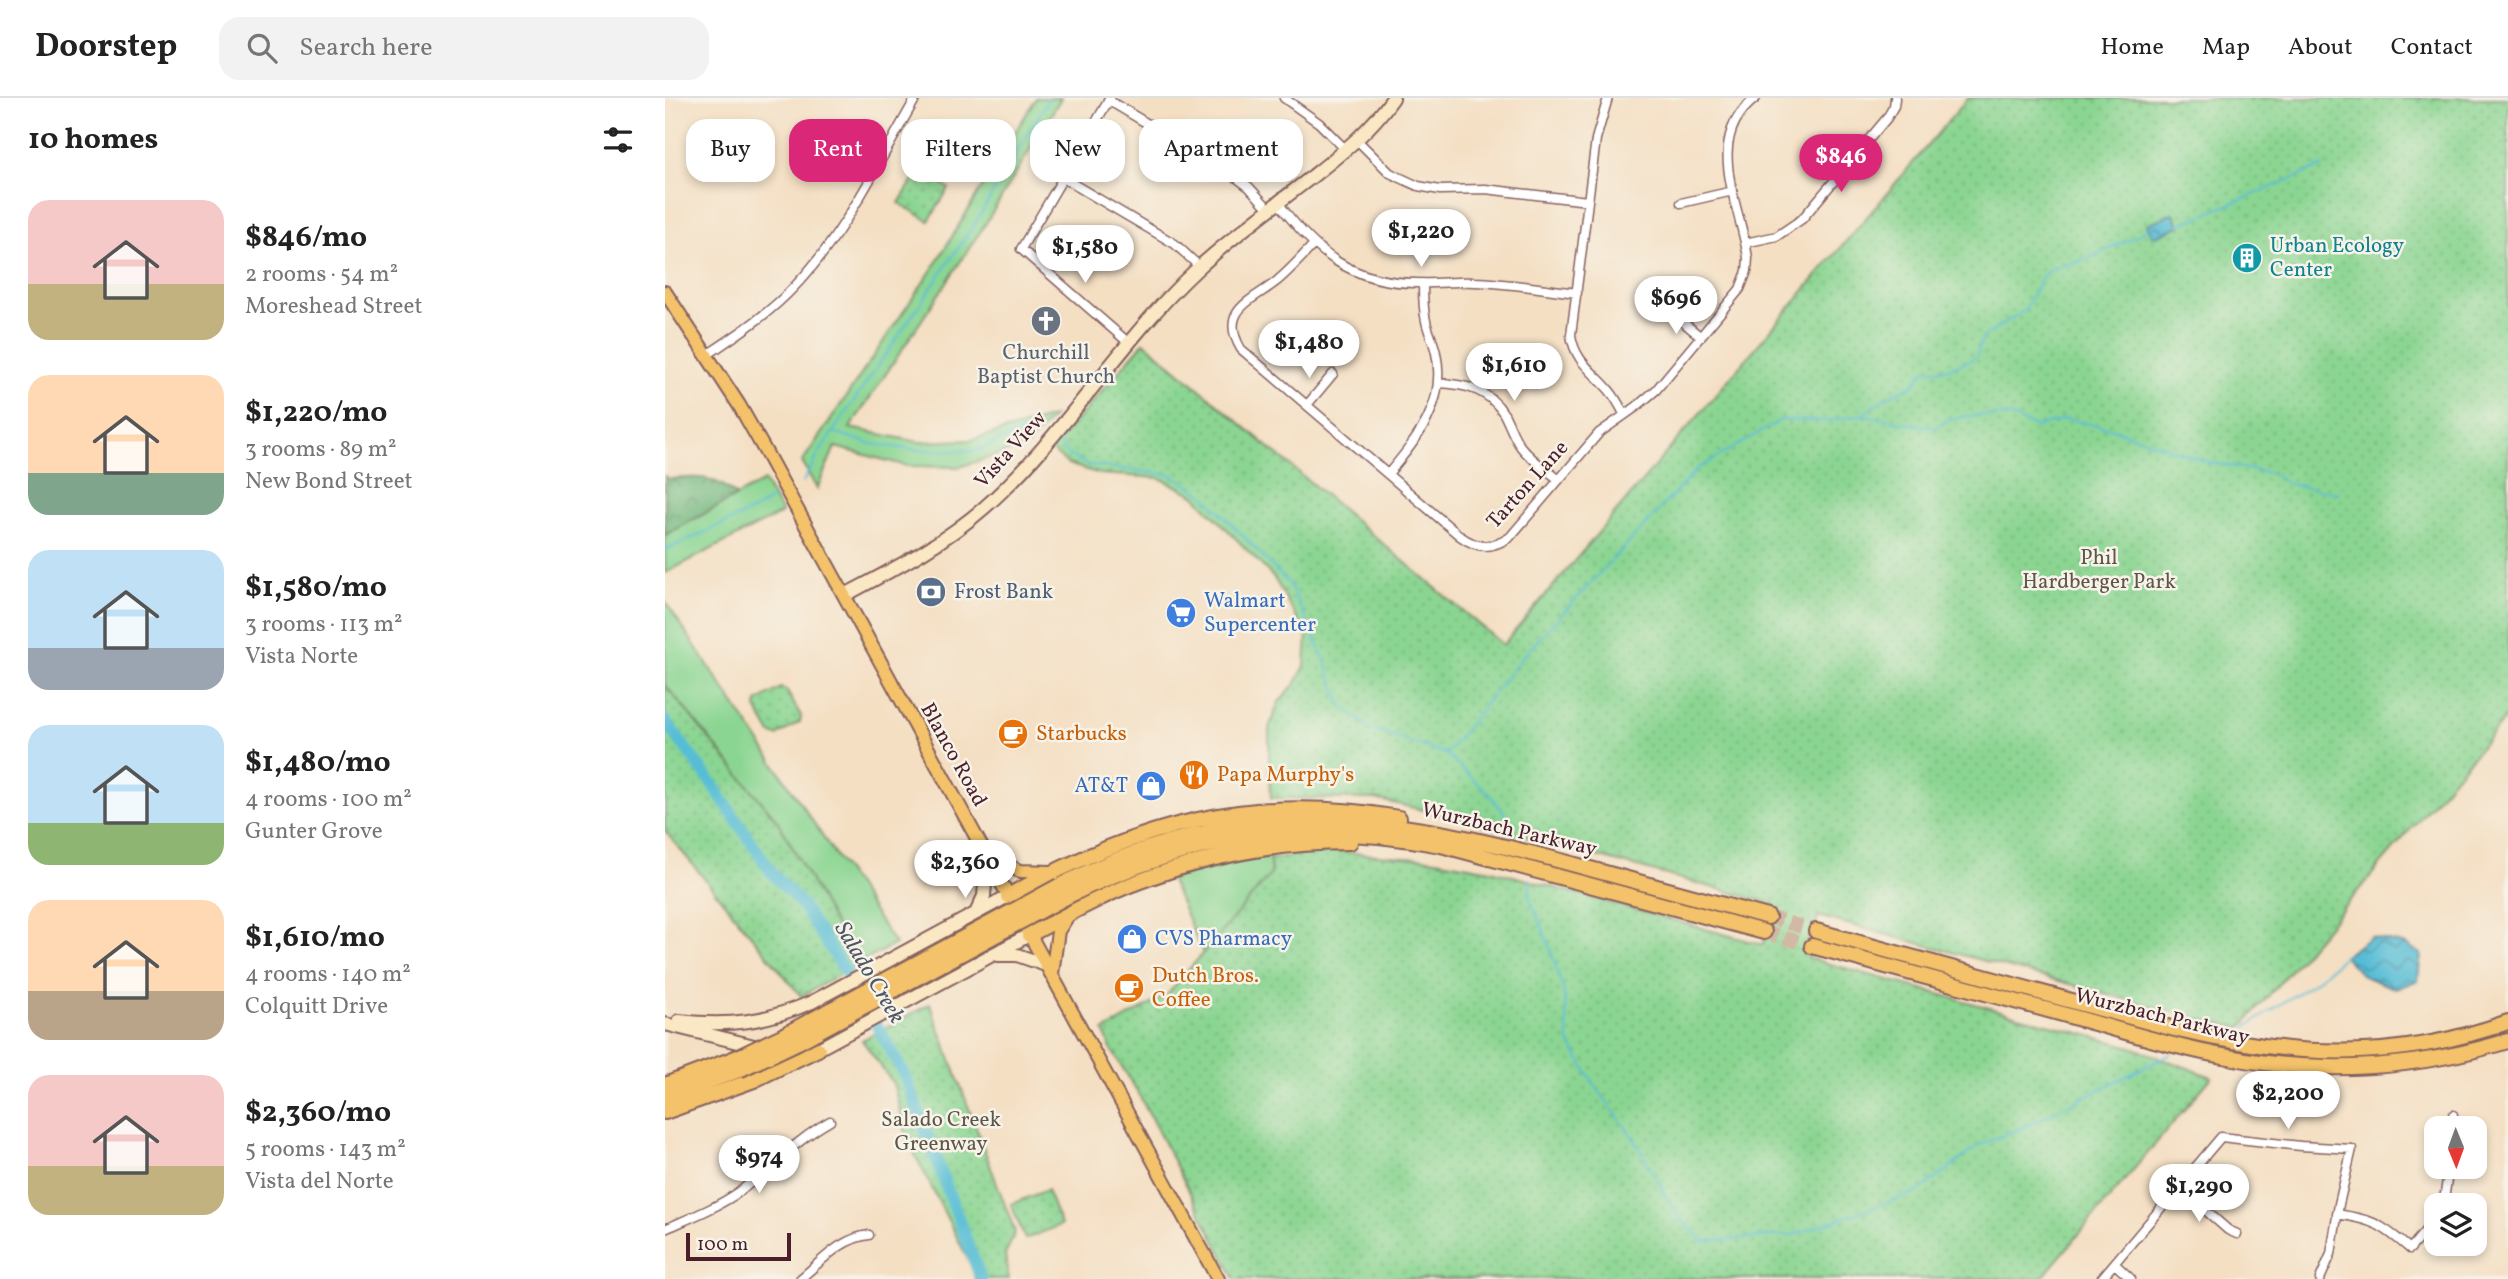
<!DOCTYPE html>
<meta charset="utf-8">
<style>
:root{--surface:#fff;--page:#f2f2f2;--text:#222;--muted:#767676;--line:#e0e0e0;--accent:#db2777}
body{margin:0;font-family:Vollkorn,serif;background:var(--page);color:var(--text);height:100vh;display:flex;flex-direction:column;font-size:26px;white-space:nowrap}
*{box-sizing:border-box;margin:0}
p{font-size:23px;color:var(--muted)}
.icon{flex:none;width:38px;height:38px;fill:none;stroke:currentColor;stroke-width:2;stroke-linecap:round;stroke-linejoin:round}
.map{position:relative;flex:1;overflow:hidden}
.details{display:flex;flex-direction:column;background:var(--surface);width:665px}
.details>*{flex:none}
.hud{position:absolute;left:21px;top:21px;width:665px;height:63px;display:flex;gap:14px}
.needle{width:46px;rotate:179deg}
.controls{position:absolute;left:1759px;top:1018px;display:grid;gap:14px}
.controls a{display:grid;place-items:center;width:63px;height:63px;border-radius:14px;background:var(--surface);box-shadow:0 4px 10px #0003;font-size:35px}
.scale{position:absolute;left:21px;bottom:18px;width:105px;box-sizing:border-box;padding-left:7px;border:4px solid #4a1f2b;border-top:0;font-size:19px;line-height:24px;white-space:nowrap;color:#4a1f2b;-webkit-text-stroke:5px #f7f3e8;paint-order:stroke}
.price{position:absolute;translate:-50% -60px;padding:0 16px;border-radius:24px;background:#fff;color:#222;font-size:23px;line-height:46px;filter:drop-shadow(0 2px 4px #0008)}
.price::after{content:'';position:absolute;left:50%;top:42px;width:21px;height:16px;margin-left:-10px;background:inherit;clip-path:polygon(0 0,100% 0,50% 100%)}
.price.active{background:var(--accent);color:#fff}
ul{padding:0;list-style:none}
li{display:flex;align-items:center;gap:21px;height:175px;padding:0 28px}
li span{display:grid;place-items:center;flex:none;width:196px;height:140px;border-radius:21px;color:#555}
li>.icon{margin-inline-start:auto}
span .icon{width:84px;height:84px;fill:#fffc;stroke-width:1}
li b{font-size:30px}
h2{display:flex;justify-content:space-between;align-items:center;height:84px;padding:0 28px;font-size:30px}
.tag{padding:0 24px;border-radius:21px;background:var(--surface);box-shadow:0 4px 10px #0003;font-size:24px;line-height:63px}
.tag.active{background:var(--accent);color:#fff}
header{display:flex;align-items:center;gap:42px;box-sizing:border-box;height:98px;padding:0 35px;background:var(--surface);border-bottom:2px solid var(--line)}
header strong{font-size:33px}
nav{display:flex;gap:38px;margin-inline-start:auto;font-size:24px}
.search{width:490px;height:63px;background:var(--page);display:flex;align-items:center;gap:18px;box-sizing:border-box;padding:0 24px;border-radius:21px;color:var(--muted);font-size:26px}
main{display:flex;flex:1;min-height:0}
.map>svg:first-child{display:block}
.green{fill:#8bd592;stroke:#6a7a5e;stroke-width:2}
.forest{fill:url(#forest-crowns);stroke:#5d6a54;stroke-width:2}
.park{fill:url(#park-dots);stroke:#6a7a5e;stroke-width:2}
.water{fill:url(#water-waves);stroke:#506e80;stroke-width:2}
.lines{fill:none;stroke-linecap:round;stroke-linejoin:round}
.stream{stroke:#57bdd5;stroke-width:2}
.river{stroke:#57bdd5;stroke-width:12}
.highway-tunnel{stroke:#d2b9a5;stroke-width:14;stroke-dasharray:14 7;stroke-linecap:butt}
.street-casing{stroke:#866260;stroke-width:11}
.secondary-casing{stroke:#866260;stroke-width:16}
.primary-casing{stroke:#866260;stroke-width:16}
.highway-casing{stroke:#866260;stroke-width:18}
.street{stroke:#fff;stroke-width:8}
.secondary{stroke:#fae7c3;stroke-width:12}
.primary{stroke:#f3c26a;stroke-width:12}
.highway{stroke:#f3c26a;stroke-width:14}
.highway-bridge-casing{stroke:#866260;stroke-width:18;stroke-linecap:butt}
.highway-bridge{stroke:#f3c26a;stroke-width:14}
.labels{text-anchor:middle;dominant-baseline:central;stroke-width:5;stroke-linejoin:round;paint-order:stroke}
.culture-label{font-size:21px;fill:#0d838f;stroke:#f7f3e8;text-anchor:start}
.worship-label{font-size:21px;fill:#5b616d;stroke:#f7f3e8}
.street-label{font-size:21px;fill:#4a1f2b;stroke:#f7f3e8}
.park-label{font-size:21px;fill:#5e564a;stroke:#f7f3e8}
.service-label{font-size:21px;fill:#4e5e75;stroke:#f7f3e8;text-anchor:start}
.shop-label{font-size:21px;fill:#366cbe;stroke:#f7f3e8;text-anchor:start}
.food-label{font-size:21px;fill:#c56008;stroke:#f7f3e8;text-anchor:start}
.water-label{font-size:23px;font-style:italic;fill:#4f5666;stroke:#f7f3e8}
</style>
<header>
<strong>Doorstep</strong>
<div class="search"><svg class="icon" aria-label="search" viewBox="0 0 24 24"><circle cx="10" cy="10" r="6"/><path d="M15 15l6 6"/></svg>Search here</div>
<nav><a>Home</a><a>Map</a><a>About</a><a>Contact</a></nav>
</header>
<main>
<section class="details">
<h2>10 homes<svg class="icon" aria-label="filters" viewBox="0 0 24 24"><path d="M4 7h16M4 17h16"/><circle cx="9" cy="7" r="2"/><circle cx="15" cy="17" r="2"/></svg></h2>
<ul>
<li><span style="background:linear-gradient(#f6c9c9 60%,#c2b280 0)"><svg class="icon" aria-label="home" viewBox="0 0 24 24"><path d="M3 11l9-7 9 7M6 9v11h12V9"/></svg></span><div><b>$846/mo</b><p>2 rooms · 54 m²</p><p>Moreshead Street</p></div></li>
<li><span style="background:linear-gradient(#ffd9b3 70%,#7fa58c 0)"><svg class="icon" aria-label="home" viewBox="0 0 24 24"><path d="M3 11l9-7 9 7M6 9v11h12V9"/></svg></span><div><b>$1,220/mo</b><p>3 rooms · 89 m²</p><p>New Bond Street</p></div></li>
<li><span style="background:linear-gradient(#bfe0f5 70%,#9aa5b1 0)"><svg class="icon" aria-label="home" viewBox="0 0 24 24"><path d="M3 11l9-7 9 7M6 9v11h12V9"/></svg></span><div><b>$1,580/mo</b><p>3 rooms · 113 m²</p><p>Vista Norte</p></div></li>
<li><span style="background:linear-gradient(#bfe0f5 70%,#8fb573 0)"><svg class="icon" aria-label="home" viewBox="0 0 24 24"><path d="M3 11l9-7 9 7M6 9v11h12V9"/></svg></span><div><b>$1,480/mo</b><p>4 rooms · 100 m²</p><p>Gunter Grove</p></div></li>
<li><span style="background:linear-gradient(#ffd9b3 65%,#b9a48a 0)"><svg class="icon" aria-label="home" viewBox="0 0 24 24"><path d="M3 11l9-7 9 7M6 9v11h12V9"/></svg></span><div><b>$1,610/mo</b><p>4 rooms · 140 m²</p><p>Colquitt Drive</p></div></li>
<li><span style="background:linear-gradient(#f6c9c9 65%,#c2b280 0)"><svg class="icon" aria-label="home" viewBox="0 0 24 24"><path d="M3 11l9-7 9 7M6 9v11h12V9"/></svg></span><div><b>$2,360/mo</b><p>5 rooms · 143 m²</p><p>Vista del Norte</p></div></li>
</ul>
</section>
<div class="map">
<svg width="1843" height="1181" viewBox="0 0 1843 1181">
<defs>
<pattern id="forest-crowns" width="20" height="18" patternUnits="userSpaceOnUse" patternTransform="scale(1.75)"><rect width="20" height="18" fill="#70b67c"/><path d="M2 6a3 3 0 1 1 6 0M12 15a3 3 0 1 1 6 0" fill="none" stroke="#5e9366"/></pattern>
<pattern id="park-dots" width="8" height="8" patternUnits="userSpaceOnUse" patternTransform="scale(1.75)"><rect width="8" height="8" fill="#8bd592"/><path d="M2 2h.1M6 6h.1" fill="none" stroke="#79b67e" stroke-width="1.8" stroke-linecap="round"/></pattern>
<pattern id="water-waves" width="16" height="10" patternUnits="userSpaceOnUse" patternTransform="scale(1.75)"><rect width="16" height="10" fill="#57bdd5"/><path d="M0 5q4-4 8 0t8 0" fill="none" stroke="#4a99ad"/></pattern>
</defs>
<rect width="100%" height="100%" fill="#f7f3e8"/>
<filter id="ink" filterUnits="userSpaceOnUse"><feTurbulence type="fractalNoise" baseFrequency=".0143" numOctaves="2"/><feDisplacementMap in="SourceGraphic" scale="14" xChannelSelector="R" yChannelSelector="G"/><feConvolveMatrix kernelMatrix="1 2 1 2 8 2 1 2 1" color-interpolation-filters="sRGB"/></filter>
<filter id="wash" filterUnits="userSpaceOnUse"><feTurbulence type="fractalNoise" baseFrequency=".00686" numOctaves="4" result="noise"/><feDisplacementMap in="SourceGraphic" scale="28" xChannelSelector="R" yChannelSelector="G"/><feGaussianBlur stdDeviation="1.57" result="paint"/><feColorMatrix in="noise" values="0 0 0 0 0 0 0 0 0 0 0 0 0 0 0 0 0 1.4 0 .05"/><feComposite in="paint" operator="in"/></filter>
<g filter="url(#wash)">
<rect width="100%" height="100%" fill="#f4dfc3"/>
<path class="green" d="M 371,0 L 396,0 L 321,125 L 185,330 L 254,344 L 306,342 L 388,319 L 362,348 L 294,369 L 242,368 L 170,349 L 152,391 L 137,364 L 268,170 Z
M 99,383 L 117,415 L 0,475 L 0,437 Z
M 0,503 L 230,846 L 192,867 L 114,725 L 0,587 Z
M 604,757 L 606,776 L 538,856 L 505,780 L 553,767 Z"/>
<path class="forest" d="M 0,378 L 4,381 C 36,379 47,376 72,398 L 0,437 Z"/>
<path class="park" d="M 1303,0 L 1843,0 L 1843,617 L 1576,930 L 1542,923 L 1153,818 L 1143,860 L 1466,949 L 1547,979 L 1376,1181 L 570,1181 L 472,993 L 445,949 L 439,933 L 502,897 L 606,776 L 605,761 L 662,753 L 765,761 L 826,772 L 1098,847 L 1109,806 L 780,717 L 710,701 L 606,700 L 604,668 L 604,630 L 614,604 L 631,585 L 640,568 L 642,538 L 609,480 L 529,397 L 495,380 L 435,376 L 403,366 L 386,352 L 479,244 L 838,547 Z
M 254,73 L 284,90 L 264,123 L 234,105 Z
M 0,587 L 114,725 L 192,867 L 136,898 L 0,733 Z
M 116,590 L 121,592 L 136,618 L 135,624 L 112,638 L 106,636 L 91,610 L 92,604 Z
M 265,906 L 350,1134 L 340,1157 L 344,1181 L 310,1181 L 308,1171 L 243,1043 L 228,985 L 197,942 Z
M 382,1092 L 396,1127 L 360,1141 L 346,1106 Z"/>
<path class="water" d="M 1509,115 L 1514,128 L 1488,139 L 1482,126 Z
M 1706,839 L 1741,847 L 1756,856 L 1753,882 L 1731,891 L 1698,878 L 1679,858 Z"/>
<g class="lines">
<path class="stream" d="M 1514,127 L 1658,68
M 1198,316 L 1224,298 L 1250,286 L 1257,273 L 1281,271 L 1306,262 L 1312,257 L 1317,240 L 1360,212 L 1377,179 L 1385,171 L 1419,162 L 1468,140 L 1484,129
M 169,334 L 206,346 L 252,352 L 311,353 L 359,333 L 377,332
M 393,343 L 404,357 L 423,367 L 507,377 L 539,397 L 625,487 L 658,558 L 676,607 L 704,630 L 781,656 L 824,696 L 838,713 L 848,737
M 138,384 L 157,350 L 309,127 L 384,0
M 0,452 L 89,412 L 108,400
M 781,656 L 858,558 L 1032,371 L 1116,322 L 1162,323 L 1197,317 L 1270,330 L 1284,321 L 1314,317 L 1344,318 L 1371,329 L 1401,321 L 1445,330 L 1543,364 L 1605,375 L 1624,386 L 1674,395
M 866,781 L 864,798 L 883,844 L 899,894 L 904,944 L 931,989 L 967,1038 L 1012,1117 L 1038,1143 L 1128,1137 L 1253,1094 L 1314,1047 L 1363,1027 L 1506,956
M 1581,929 L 1651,883 L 1679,858"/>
<path class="river" d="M 0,623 L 43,680 L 107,775 L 136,806 L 190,888 L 240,978 L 316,1181"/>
</g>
</g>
<g filter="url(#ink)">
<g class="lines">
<path class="highway-tunnel" d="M 1103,819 L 1151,833
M 1099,834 L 1147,848"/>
<g class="street-casing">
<path id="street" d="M 445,0 L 356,151 L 465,246
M 619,0 L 654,25 L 681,52
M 943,0 L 931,41 L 906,237 C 910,264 928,273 944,292 C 950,299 955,308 959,316
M 443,2 L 568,77 L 584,89 L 605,112
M 692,42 L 725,75 L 753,88 L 775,92 L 820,91 L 923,103
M 398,80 L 510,146 L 535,169
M 1016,105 L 1068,93
M 614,106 C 651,154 686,185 751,185 C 771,186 791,183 810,184 C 844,185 878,191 912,195
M 1080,145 L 1112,138 L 1137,121 L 1222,20 L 1229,8 L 1230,0
M 648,147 C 637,159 625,172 612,183 C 587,203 553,212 576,251 L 795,438 C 813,451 827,451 845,439 L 934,335 L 971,309 L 991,292 L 1075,191 L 1082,173 L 1083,160 C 1075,105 1037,40 1091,0
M 1006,214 L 1036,239
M 42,257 C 73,236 104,216 130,188 C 181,135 214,63 251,0
M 773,285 C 799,286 824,291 839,316 C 845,327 848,339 856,349 C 866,362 881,371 893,381
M 642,307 L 668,276
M 723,376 C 753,340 782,305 771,255 C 769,244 763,234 761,223 C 758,211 758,198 758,185
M 1788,1031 L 1788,1017
M 69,1059 L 89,1083
M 1514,1089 L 1563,1132 L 1572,1136
M 1778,1108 L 1784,1069
M 1672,1116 C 1709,1122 1716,1126 1745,1151 L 1771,1120
M 0,1131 C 25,1120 51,1110 74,1094 C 105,1071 131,1042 165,1023
M 1450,1166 L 1466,1181
M 135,1181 C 156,1164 176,1140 204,1137
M 1436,1181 L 1556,1039 L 1636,1048 L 1687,1051 L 1674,1106 L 1666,1156 L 1655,1181"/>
</g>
<g class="secondary-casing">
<path id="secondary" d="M 180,497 C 229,471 278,446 320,409 C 399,339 454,244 532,171 C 568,138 609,108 648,78 C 678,54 706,32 728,0
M 312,813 L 319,798 L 322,760
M 333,857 L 352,857 L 381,867
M 14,923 C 64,929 101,924 147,904 L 343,798
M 0,926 L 121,956 L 153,951 L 364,837"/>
</g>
<g class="primary-casing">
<path id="primary" d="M 0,194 L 74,307 L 99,351 L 553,1181
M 322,760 L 355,773 L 386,774
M 387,876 L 393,833 L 404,816"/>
</g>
<g class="highway-casing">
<path id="highway" d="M 394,788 C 466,751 546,727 627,723 C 730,719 831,745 929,772 C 987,788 1045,803 1103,819
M 343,798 C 473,726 585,694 734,720
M 401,799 C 529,736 636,721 776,747 L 1099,834
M 1151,833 L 1513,932 C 1629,959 1729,965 1843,924
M 364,837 C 400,818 437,797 475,783 C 542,758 614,744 685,744
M 1147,848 C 1229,870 1312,893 1394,915 C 1452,931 1510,950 1569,960 C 1660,977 1755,970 1843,943
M 0,987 L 73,959
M 0,1000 L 74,972
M 0,1014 L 89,982 L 153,951"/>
</g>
<use href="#street" class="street"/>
<use href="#secondary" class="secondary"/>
<use href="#primary" class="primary"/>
<use href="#highway" class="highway"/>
<g class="highway-bridge-casing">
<path id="highway-bridge" d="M 73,959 L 119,937 L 394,788
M 74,972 L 133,944 L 401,799"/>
</g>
<use href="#highway-bridge" class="highway-bridge"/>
</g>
</g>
<defs>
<g id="building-disc" transform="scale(1.575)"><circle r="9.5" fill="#0f9aa8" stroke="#f7f3e8"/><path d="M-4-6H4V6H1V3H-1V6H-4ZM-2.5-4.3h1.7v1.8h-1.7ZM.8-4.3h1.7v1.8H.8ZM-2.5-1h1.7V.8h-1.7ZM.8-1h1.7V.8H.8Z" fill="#fff"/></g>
<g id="church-disc" transform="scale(1.575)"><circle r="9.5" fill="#6b7280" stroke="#f7f3e8"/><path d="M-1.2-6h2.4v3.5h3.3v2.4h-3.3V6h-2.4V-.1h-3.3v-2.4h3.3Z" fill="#fff"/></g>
<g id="bank-disc" transform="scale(1.575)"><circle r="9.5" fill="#5c6f8a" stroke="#f7f3e8"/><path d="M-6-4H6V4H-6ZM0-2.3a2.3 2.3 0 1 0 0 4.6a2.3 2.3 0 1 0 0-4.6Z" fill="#fff"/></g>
<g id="supermarket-disc" transform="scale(1.575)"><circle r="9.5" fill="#3f7fe0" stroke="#f7f3e8"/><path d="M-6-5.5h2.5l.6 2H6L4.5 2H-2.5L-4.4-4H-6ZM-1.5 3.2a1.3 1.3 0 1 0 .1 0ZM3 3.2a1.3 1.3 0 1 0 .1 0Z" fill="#fff"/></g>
<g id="cafe-disc" transform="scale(1.575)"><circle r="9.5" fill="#e8710a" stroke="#f7f3e8"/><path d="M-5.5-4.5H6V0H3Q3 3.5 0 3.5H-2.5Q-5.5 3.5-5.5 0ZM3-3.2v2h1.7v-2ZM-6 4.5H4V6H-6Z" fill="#fff"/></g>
<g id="restaurant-disc" transform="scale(1.575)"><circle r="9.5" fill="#e8710a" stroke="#f7f3e8"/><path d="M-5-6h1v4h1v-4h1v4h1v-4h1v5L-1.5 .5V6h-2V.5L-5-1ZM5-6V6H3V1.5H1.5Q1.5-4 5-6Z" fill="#fff"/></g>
<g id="shop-disc" transform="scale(1.575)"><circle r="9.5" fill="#3f7fe0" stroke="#f7f3e8"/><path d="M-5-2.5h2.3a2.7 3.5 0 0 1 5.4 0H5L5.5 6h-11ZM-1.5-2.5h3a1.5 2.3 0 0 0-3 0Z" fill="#fff"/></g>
</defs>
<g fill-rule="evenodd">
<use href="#building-disc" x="1582" y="160"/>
<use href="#church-disc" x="381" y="223"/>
<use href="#bank-disc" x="266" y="494"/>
<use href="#supermarket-disc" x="516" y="515"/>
<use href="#cafe-disc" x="348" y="636"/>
<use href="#restaurant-disc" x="529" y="677"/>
<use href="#shop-disc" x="486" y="688"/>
<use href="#shop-disc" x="467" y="841"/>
<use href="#cafe-disc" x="464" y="890"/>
</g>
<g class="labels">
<g class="culture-label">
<text x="1605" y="148">Urban Ecology<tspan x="1605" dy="24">Center</tspan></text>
</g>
<g class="worship-label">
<text x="381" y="255">Churchill<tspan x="381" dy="24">Baptist Church</tspan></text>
</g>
<g class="street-label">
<text transform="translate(346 352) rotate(-48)">Vista View</text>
<text transform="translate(863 387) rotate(-48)">Tarton Lane</text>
<text transform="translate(288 657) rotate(61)">Blanco Road</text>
<text transform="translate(844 732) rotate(13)">Wurzbach Parkway</text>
<text transform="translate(1497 919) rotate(14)">Wurzbach Parkway</text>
</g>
<g class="park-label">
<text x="1434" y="460">Phil<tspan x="1434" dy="24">Hardberger Park</tspan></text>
<text x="276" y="1022">Salado Creek<tspan x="276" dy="24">Greenway</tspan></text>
</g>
<g class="service-label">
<text x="289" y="494">Frost Bank</text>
</g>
<g class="shop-label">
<text x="539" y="503">Walmart<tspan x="539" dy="24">Supercenter</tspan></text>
<text x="463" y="688" text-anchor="end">AT&amp;T</text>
<text x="490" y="841">CVS Pharmacy</text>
</g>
<g class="food-label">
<text x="371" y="636">Starbucks</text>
<text x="552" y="677">Papa Murphy's</text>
<text x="487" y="878">Dutch Bros.<tspan x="487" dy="24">Coffee</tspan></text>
</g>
<g class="water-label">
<text transform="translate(204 875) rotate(59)">Salado Creek</text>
</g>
</g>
</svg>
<div class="controls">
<a><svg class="needle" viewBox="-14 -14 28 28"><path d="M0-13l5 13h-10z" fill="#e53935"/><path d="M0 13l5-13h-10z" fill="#767676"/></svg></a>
<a><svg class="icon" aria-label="layers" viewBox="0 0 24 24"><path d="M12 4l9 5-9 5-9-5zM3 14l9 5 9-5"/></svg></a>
</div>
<div class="scale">100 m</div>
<b class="price active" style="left:1176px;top:96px">$846</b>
<b class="price" style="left:756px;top:171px">$1,220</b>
<b class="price" style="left:420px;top:187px">$1,580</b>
<b class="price" style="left:1011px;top:238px">$696</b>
<b class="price" style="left:644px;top:282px">$1,480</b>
<b class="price" style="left:849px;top:305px">$1,610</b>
<b class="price" style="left:300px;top:802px">$2,360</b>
<b class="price" style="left:1623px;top:1033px">$2,200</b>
<b class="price" style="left:94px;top:1097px">$974</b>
<b class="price" style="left:1534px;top:1126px">$1,290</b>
<div class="hud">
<a class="tag">Buy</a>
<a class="tag active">Rent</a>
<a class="tag">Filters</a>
<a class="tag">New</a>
<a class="tag">Apartment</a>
</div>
</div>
</main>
